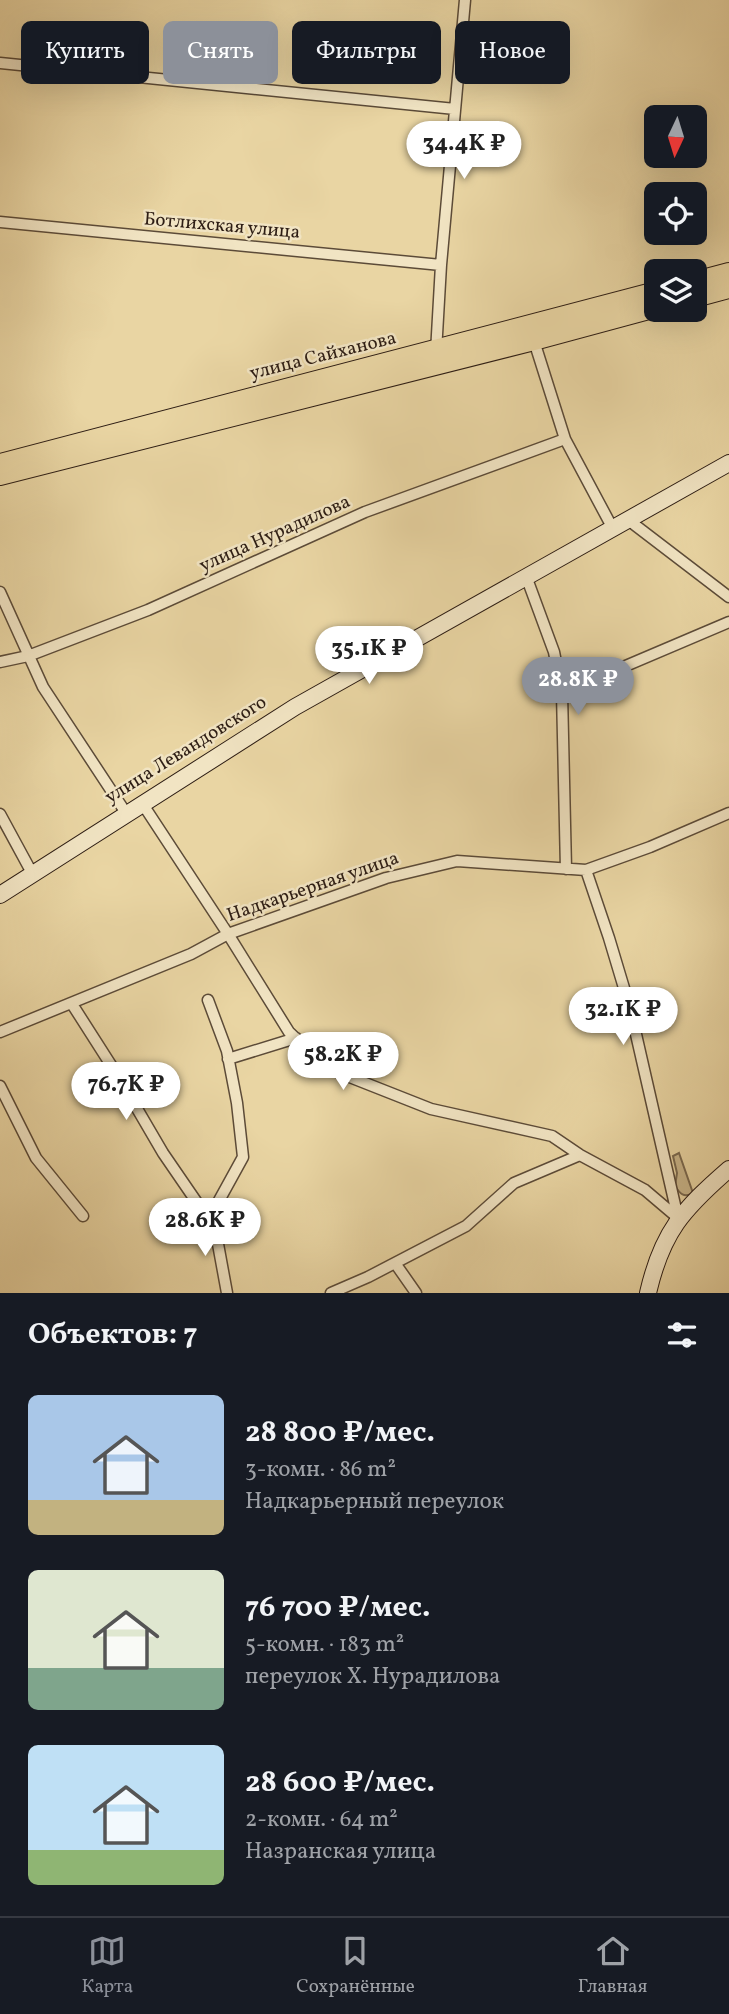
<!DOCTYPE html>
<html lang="ru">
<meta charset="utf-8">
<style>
:root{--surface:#171b24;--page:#20242c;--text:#f1f3f6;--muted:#9ea1a6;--line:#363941;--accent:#8c9099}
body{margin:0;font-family:Vollkorn,serif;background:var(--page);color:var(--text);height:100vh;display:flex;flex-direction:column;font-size:26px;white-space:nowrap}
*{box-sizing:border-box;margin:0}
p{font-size:23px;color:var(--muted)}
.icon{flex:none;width:38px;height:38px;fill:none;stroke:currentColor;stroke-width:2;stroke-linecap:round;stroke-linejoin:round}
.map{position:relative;height:1293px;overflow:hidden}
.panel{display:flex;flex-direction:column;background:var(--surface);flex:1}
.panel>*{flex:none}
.guide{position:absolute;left:21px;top:21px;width:688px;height:63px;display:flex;gap:14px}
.needle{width:46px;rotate:184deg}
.buttons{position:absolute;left:644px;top:105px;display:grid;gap:14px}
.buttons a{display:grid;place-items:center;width:63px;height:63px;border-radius:10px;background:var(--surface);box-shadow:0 7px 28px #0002;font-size:35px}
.price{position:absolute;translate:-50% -60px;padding:0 16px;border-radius:24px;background:#fff;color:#222;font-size:23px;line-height:46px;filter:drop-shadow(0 2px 4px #0008)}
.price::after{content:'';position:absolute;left:50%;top:42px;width:21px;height:16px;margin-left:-10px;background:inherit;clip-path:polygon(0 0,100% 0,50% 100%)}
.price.selected{background:var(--accent);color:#fff}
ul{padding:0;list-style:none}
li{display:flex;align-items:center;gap:21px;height:175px;padding:0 28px}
li span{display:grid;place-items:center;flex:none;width:196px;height:140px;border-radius:10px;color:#555}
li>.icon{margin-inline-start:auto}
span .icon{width:84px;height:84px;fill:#fffc;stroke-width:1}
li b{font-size:30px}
h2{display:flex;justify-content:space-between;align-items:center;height:84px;padding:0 28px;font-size:30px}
.tag{padding:0 24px;border-radius:10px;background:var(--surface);box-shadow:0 7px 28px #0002;font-size:24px;line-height:63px}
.tag.selected{background:var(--accent);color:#fff}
.tab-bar{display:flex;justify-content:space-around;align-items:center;height:98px;border-top:2px solid var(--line);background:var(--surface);font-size:19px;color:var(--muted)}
.tab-bar a{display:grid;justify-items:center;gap:4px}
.tab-bar .selected{color:var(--accent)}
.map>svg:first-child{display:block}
.green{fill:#c9b68b;stroke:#7b6a50;stroke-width:2}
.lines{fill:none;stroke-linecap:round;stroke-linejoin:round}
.street-casing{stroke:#5c4b38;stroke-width:13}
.secondary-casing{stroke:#2d1d14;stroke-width:18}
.primary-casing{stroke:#2d1d14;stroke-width:20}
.street{stroke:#f1e4c3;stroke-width:10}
.secondary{stroke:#f1e4c3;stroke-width:16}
.primary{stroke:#e9d5a3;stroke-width:18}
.labels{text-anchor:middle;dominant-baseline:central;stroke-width:5;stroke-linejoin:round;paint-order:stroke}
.street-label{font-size:19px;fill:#2d1d14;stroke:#f1e4c3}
</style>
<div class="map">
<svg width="729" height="1293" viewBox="0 0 729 1293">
<rect width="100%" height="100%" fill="#e9d5a3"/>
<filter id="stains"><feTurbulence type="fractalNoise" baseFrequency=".00286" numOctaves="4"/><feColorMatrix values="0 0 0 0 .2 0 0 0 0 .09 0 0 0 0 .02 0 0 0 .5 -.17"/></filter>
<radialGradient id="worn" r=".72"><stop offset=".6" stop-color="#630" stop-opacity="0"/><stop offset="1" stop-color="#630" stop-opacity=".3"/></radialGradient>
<path class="green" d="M 679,1153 L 693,1193 C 684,1198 680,1194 675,1186 L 677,1173 L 673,1156 Z"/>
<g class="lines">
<g class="street-casing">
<path id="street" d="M 0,63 L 455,109
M 0,222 L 441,265
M 534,341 L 565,439 L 612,527
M 436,352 L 441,265 L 465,0
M 627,519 L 729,597
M 526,576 L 554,652 L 562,693 L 566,869
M 0,592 L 43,687 L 126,813
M 0,662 L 28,656 L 148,610 L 365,512 L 565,439
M 562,693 L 729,622
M 142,803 L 228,934 L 289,1032 L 327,1068 L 431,1109 L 552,1136 L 580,1155 L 645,1190 L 678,1218
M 0,814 L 32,873
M 586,870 L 609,938 L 630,1008 L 678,1218
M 208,1000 L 227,1051 L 237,1103 L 243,1157 L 210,1217
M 72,1004 L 118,1076 L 163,1153 L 198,1204 L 210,1217 L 218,1244 L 227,1293
M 0,1032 L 191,954 L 228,934 L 386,878 L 457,861 L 586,870 L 650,847 L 729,813
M 228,1059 L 296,1038
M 0,1086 L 36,1158 L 83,1216
M 395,1263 L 416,1293
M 331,1293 L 368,1277 L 466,1226 L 514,1183 L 580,1155"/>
</g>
<g class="secondary-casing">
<path id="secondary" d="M 0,895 L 295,707 L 729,463
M 648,1293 C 662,1232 683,1209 729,1169"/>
</g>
<g class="primary-casing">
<path id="primary" d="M 695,281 L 729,272
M 695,298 L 729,289
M 0,463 L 656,291
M 0,476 L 534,341 L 656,308"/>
</g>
<use href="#street" class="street"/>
<use href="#secondary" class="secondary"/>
<use href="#primary" class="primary"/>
</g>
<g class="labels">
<g class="street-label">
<text transform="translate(222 226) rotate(5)">Ботлихская улица</text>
<text transform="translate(323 356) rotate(-14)">улица Сайханова</text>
<text transform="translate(275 534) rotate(-24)">улица Нурадилова</text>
<text transform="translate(186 750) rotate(-32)">улица Левандовского</text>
<text transform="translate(313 887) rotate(-19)">Надкарьерная улица</text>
</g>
</g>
<rect width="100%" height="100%" filter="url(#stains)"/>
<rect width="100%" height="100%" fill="url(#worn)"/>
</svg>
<div class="buttons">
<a><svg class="needle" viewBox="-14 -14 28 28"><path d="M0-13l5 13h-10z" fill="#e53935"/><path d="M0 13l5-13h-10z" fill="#9ea1a6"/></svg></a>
<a><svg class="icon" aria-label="locate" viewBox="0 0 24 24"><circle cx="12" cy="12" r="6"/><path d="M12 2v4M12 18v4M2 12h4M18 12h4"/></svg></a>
<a><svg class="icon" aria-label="layers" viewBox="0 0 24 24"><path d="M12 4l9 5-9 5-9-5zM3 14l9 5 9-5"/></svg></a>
</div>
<b class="price" style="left:464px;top:181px">34.4K ₽</b>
<b class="price" style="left:369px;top:686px">35.1K ₽</b>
<b class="price selected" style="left:578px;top:717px">28.8K ₽</b>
<b class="price" style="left:623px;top:1047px">32.1K ₽</b>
<b class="price" style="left:343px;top:1092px">58.2K ₽</b>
<b class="price" style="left:126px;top:1122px">76.7K ₽</b>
<b class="price" style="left:205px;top:1258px">28.6K ₽</b>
<div class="guide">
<a class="tag">Купить</a>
<a class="tag selected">Снять</a>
<a class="tag">Фильтры</a>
<a class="tag">Новое</a>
</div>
</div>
<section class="panel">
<h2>Объектов: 7<svg class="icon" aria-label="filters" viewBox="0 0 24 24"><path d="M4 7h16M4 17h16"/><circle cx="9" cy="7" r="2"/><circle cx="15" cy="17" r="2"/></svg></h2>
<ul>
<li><span style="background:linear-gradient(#a9c7e8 75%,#c2b280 0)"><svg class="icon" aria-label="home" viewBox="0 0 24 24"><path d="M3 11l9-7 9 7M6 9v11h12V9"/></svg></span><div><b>28 800 ₽/мес.</b><p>3-комн. · 86 m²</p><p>Надкарьерный переулок</p></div></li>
<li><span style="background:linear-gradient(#dfe7d0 70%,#7fa58c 0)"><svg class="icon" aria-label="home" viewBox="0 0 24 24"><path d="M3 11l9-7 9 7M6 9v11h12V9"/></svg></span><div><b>76 700 ₽/мес.</b><p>5-комн. · 183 m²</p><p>переулок Х. Нурадилова</p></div></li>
<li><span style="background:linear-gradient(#bfe0f5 75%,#8fb573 0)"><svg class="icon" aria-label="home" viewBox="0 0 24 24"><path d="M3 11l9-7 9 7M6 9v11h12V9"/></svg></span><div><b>28 600 ₽/мес.</b><p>2-комн. · 64 m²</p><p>Назранская улица</p></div></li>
</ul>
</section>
<nav class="tab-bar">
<a class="selected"><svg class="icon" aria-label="map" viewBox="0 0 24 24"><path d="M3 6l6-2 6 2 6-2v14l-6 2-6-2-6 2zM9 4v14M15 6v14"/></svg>Карта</a>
<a><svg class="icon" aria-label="saved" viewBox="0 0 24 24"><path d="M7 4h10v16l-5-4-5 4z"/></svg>Сохранённые</a>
<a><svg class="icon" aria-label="home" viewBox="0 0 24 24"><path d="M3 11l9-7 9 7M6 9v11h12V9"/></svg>Главная</a>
</nav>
